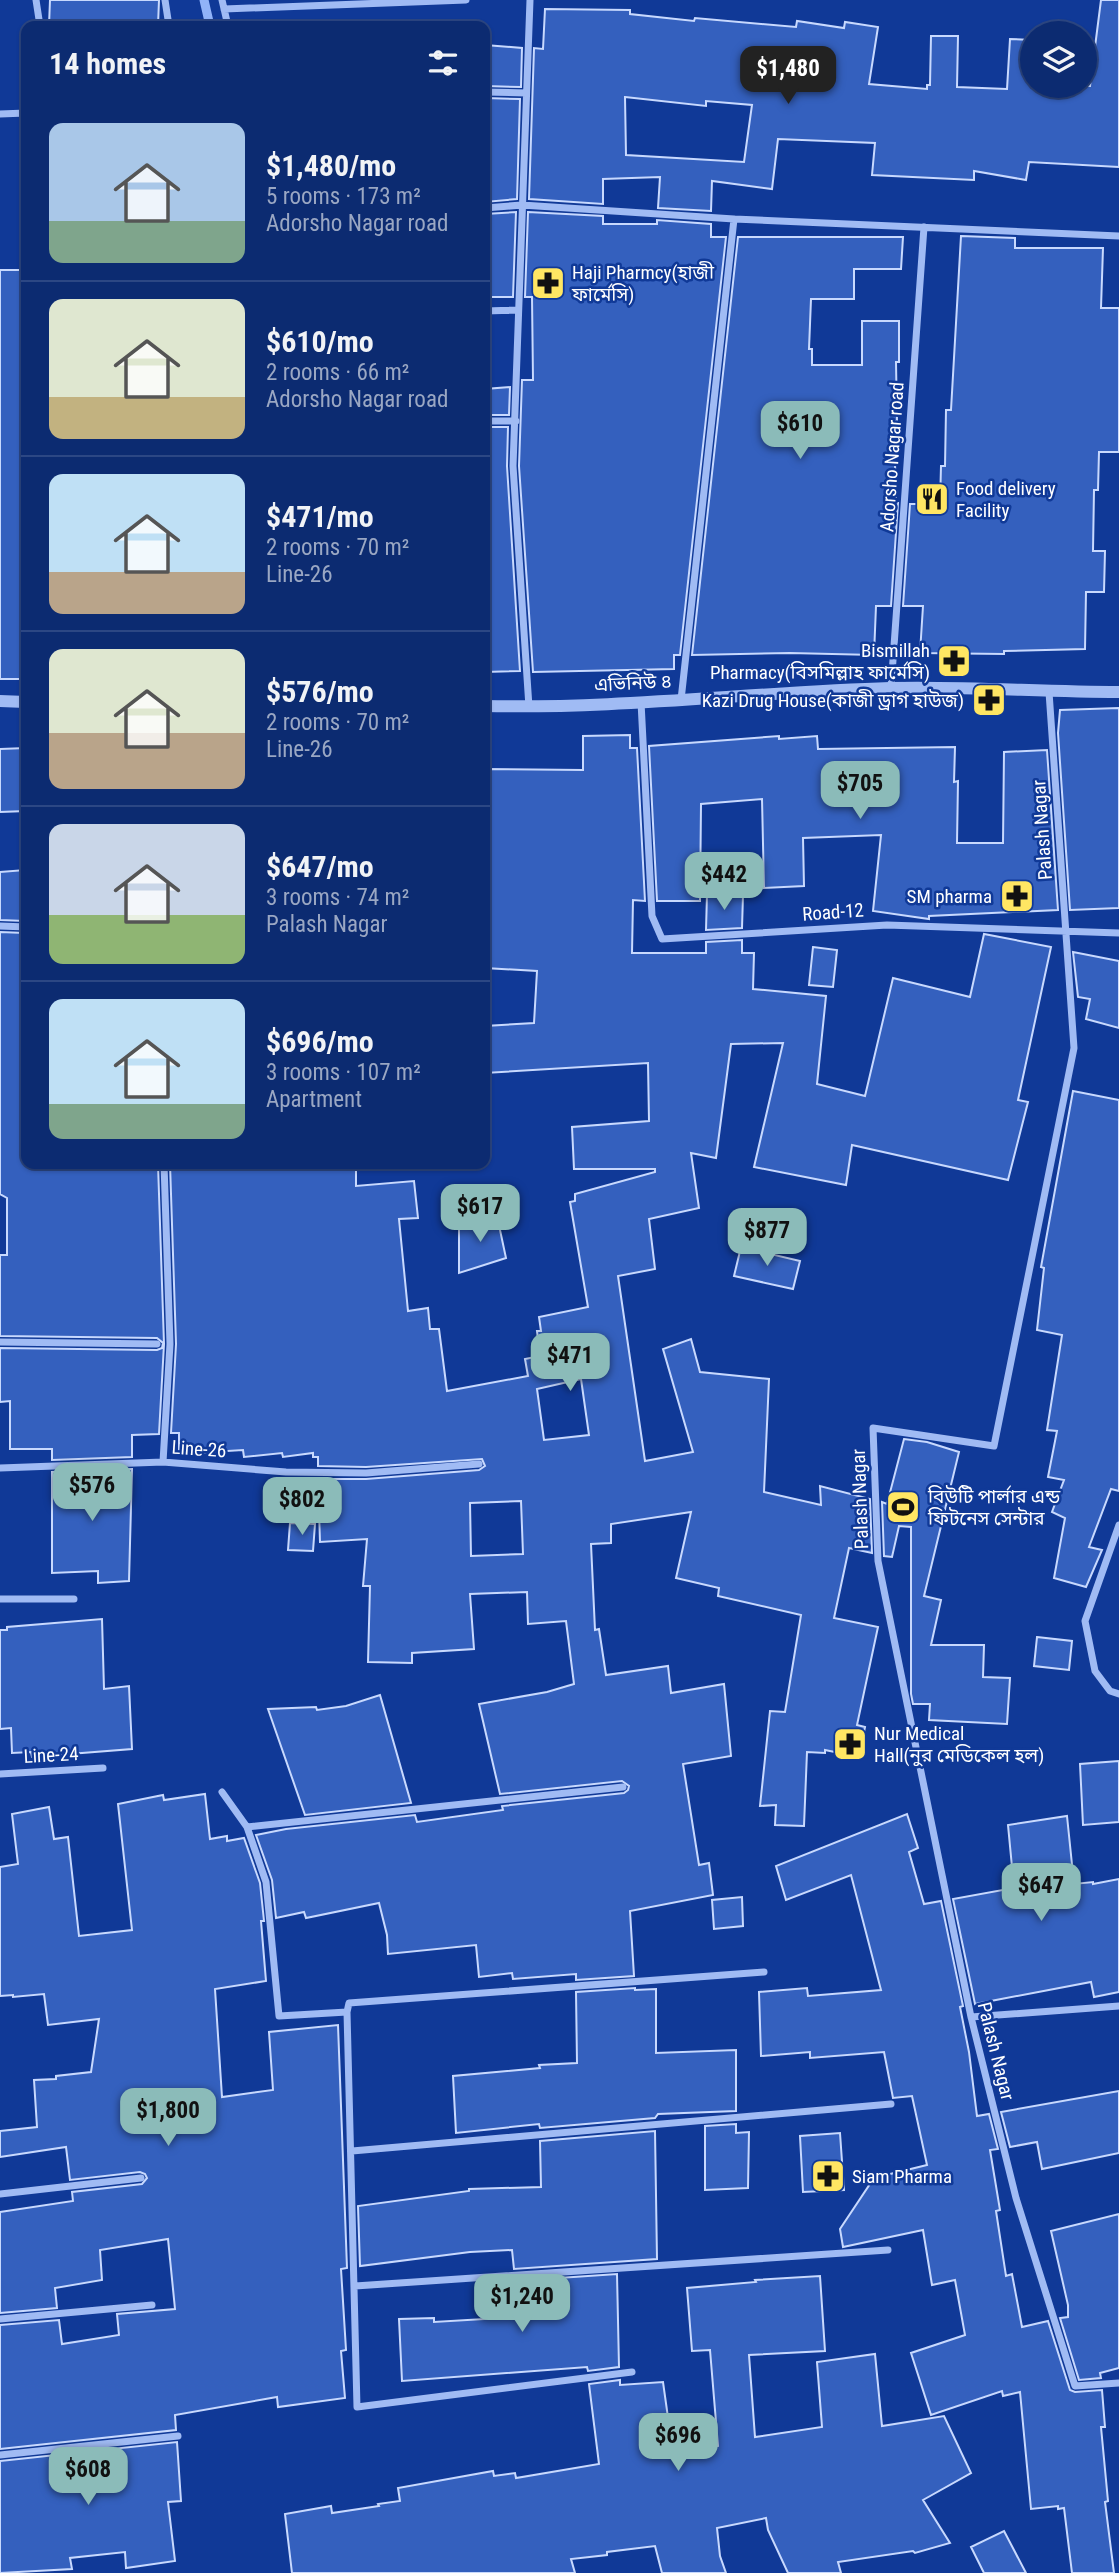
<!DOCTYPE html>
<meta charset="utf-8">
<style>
:root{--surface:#0c2b71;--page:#1a3779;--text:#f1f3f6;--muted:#9aa7c3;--line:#2c4784;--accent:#8bbbb9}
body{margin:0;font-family:"Roboto Condensed","Noto Sans Bengali",sans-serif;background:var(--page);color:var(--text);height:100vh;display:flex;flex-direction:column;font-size:26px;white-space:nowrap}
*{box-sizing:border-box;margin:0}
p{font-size:23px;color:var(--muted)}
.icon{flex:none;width:38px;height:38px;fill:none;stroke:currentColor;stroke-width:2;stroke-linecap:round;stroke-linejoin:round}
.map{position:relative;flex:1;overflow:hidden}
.panel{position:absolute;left:21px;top:21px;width:469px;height:1148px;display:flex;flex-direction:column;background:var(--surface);border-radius:14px;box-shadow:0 2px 5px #0004,0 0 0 2px var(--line)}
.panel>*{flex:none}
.buttons{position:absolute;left:1020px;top:21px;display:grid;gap:14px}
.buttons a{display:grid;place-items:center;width:77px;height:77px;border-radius:50%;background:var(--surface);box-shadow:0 2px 5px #0004,0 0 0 2px var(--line);font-size:35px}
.price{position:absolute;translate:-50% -60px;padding:0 16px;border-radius:14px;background:var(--accent);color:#111;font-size:23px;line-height:46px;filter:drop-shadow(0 2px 4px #0008)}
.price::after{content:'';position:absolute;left:50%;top:42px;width:21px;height:16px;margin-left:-10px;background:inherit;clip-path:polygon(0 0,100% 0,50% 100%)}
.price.selected{background:#222;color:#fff}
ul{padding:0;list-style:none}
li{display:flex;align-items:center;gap:21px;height:175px;padding:0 28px}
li+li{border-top:2px solid var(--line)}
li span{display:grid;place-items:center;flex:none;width:196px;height:140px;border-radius:14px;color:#555}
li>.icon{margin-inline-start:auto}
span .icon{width:84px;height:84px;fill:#fffc;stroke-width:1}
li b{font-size:30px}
h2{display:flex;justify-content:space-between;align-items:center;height:84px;padding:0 28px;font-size:30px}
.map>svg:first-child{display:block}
.green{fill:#2252b7}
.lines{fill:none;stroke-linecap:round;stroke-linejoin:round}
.stream{stroke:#91b3f8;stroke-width:9}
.building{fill:#3460be;stroke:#c8d9fe;stroke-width:2;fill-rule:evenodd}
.minor{stroke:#a0bbf4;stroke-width:7}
.tertiary{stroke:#a0bbf4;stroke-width:12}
.labels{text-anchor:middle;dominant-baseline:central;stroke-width:5;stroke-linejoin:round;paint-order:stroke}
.poi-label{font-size:19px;fill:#fff;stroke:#103997;text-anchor:start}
.street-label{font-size:19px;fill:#fff;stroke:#103997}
</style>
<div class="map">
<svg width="1119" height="2573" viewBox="0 0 1119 2573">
<rect width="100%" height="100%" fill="#103997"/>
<path class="green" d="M 236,19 L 339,19 L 339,26 L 238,26 Z"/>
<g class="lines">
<path class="stream" d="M 204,0 L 210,26"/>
</g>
<path class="building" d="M 50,0 L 159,0 L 158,26 L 49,26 Z
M 1101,0 L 1119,0 L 1119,167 L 1029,162 L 1026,180 L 974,171 L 974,180 L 872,175 L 875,143 L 778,139 L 772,189 L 712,181 L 711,211 L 658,208 L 660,177 L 603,179 L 603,204 L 529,199 L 534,48 L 543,49 L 545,9 L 630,10 L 630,14 L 694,21 L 695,18 L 796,27 L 797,21 L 844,28 L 845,22 L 878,27 L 869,84 L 927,89 L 927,85 L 930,85 L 931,36 L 958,36 L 957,87 L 1007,89 L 1010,39 L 1032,40 L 1032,86 L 1090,86 ZM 625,97 L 706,106 L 706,101 L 752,105 L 744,162 L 626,155 Z
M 485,45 L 522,48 L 521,87 L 485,86 Z
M 485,98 L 520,99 L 517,199 L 485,202 Z
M 516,212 L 513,297 L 485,297 L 485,214 Z
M 528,212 L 603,216 L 603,224 L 657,224 L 657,220 L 711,224 L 711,237 L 726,237 L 680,655 L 674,655 L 674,669 L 533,672 L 519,466 L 522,380 L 533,380 L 532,297 L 525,297 Z
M 961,236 L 1015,238 L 1015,248 L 1103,248 L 1101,308 L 1119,308 L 1119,452 L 1099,452 L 1098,490 L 1094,490 L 1093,551 L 1105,551 L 1104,592 L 1086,592 L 1085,649 L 1004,651 L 1004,654 L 920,653 L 923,606 L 903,606 L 910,504 L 940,504 L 941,466 L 945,466 L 946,410 L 951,410 Z
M 738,237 L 903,237 L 901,269 L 854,269 L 854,299 L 811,299 L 809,349 L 812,349 L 812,365 L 862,365 L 862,321 L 899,321 L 899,362 L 896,362 L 897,421 L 894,421 L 896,503 L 898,503 L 891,606 L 876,606 L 874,655 L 790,653 L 692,655 Z
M 0,270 L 26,270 L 26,679 L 0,679 Z
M 510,387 L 509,415 L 485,415 L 485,389 Z
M 485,427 L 508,427 L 507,466 L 520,671 L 485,672 Z
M 1119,708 L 1119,908 L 1070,910 L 1058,733 L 1060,710 Z
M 630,735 L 630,748 L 637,748 L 645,901 L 633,900 L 632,953 L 706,953 L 706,942 L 742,940 L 742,953 L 754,953 L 753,989 L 826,996 L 817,1084 L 865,1096 L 893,978 L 970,997 L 984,934 L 1051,947 L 1018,1100 L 1028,1102 L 1008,1180 L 852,1145 L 846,1185 L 754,1167 L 783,1043 L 731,1044 L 716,1158 L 691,1153 L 699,1208 L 649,1219 L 655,1269 L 618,1276 L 645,1461 L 693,1452 L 663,1349 L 691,1339 L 700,1372 L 769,1379 L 764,1492 L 821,1505 L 820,1486 L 870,1499 L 872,1553 L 849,1548 L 834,1618 L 878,1627 L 857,1725 L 865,1727 L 859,1757 L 825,1750 L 825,1753 L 807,1752 L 804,1826 L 775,1825 L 776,1805 L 760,1806 L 770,1711 L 785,1712 L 801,1615 L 718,1596 L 719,1588 L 676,1578 L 691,1512 L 611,1524 L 611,1543 L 591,1544 L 595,1630 L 599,1629 L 606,1675 L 668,1666 L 671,1693 L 724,1684 L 731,1756 L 683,1764 L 699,1865 L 709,1863 L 713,1895 L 630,1911 L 634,1976 L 576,1980 L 576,1974 L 513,1979 L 512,1973 L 479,1977 L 476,1945 L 388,1954 L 387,1935 L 379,1903 L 306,1918 L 304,1912 L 276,1918 L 272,1880 L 256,1835 L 286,1829 L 415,1815 L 417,1822 L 503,1810 L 502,1806 L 624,1793 L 628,1790 L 629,1786 L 622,1781 L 500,1794 L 479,1704 L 547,1692 L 574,1684 L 566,1621 L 528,1624 L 527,1592 L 470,1594 L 474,1649 L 412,1653 L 412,1663 L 368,1662 L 370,1586 L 363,1586 L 367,1539 L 320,1542 L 318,1479 L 366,1479 L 479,1470 L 485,1466 L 482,1459 L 366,1467 L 318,1466 L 318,1457 L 313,1457 L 313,1453 L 283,1457 L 282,1453 L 244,1457 L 243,1450 L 179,1454 L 179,1433 L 171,1433 L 176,1344 L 170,1164 L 356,1164 L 356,1186 L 414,1181 L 418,1218 L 399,1219 L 408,1311 L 428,1308 L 430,1329 L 439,1329 L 447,1391 L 528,1376 L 525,1359 L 540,1356 L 537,1331 L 541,1331 L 539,1317 L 588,1307 L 570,1202 L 575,1201 L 575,1194 L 655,1172 L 655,1169 L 574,1169 L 572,1127 L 649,1121 L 648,1063 L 485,1073 L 485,1026 L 534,1023 L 537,971 L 485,968 L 485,769 L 583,770 L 583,736 ZM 581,1379 L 589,1435 L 544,1440 L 537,1389 ZM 521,1501 L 523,1554 L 471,1556 L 470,1503 Z
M 779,736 L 779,739 L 817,736 L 818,749 L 955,747 L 954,782 L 958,781 L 957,843 L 1003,843 L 1004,752 L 1047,750 L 1058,910 L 929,916 L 929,919 L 873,911 L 881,835 L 803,838 L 804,886 L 764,888 L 762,799 L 701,804 L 700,901 L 657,901 L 649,746 Z
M 26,748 L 26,811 L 0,812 L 0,749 Z
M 25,870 L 25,921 L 0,920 L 0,872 Z
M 707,894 L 743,895 L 742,928 L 706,930 Z
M 0,932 L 25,933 L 26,940 L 26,1164 L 158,1164 L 164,1344 L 159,1434 L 132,1435 L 132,1457 L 52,1460 L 52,1449 L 10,1449 L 10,1401 L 0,1402 L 0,1348 L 157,1350 L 162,1348 L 163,1343 L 157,1338 L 0,1336 L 0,1255 L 7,1255 L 7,1198 L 0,1194 Z
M 813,947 L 837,950 L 833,987 L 809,985 Z
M 1073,952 L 1119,961 L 1119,1028 L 1086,1019 L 1090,999 L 1078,997 Z
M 1073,1091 L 1119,1100 L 1119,1491 L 1111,1489 L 1089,1547 L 1102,1550 L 1086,1587 L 1054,1578 L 1065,1518 L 1052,1512 L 1064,1480 L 1048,1477 L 1057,1431 L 1047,1430 L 1062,1335 L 1037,1330 L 1044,1268 L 1041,1267 Z
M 497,1216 L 506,1258 L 459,1273 L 459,1226 Z
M 741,1247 L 800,1261 L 793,1289 L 734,1276 Z
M 904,1439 L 927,1442 L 959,1452 L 924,1596 L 941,1600 L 931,1645 L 984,1645 L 983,1677 L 1010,1678 L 1007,1724 L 929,1720 L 930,1704 L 913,1704 L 911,1694 L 911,1527 L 899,1526 L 892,1557 L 884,1556 L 882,1502 L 887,1504 Z
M 132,1469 L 129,1581 L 98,1583 L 98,1571 L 52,1573 L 52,1472 Z
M 290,1523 L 315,1524 L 313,1551 L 288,1550 Z
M 102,1619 L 104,1689 L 129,1686 L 132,1749 L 32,1757 L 31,1752 L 12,1753 L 11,1728 L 0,1729 L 0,1630 L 7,1630 L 7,1627 Z
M 1037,1637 L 1072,1641 L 1069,1670 L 1034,1666 Z
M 380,1695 L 411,1803 L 305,1815 L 268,1709 L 316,1707 L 317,1710 L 346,1706 Z
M 1119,1761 L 1119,1822 L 1083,1825 L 1080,1764 Z
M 205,1794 L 210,1839 L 227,1836 L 227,1841 L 244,1838 L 260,1883 L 264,1921 L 261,1921 L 266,1981 L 215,1989 L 222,2097 L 273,2090 L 269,2032 L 338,2025 L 347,2268 L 341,2269 L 346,2350 L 341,2351 L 345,2398 L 278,2407 L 277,2397 L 175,2415 L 176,2430 L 0,2449 L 0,2325 L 59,2320 L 62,2344 L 119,2335 L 117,2314 L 175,2309 L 168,2239 L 100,2250 L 102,2280 L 55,2288 L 57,2308 L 0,2313 L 0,2212 L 73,2201 L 72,2192 L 142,2184 L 147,2178 L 145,2174 L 140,2172 L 70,2180 L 66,2147 L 0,2157 L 0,2131 L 37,2127 L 34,2080 L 56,2079 L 56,2076 L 91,2072 L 99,2019 L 48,2025 L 44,1994 L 13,1997 L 13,1995 L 0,1996 L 0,1867 L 18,1864 L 12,1814 L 49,1807 L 54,1839 L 68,1837 L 79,1936 L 132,1930 L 118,1804 L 163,1795 L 164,1800 Z
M 907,1814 L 918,1848 L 909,1852 L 924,1904 L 941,1901 L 963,2006 L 960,2007 L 969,2052 L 977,2116 L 989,2114 L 998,2149 L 990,2150 L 1000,2210 L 996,2211 L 1006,2276 L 1012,2274 L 1022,2327 L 1048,2321 L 1070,2390 L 1075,2392 L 1102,2390 L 1105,2427 L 1101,2427 L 1108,2501 L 1105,2502 L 1114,2573 L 1072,2573 L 1064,2508 L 1058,2509 L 1058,2506 L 1031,2509 L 1020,2392 L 1003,2396 L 1002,2391 L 931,2415 L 911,2353 L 965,2335 L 955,2280 L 932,2285 L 923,2230 L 843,2247 L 840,2229 L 874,2178 L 927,2165 L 912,2096 L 893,2098 L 884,2052 L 810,2058 L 810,2052 L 761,2056 L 759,1992 L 807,1988 L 808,1996 L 881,1990 L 851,1875 L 786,1900 L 776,1866 Z
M 1067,1816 L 1074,1884 L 1093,1882 L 1093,1884 L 1119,1879 L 1119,1992 L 1094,1997 L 1091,1982 L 975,2004 L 953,1899 L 1014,1888 L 1008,1825 Z
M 742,1897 L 743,1926 L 714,1929 L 712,1900 Z
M 635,1988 L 635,1990 L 656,1989 L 656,2053 L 736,2050 L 736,2111 L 658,2114 L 655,2118 L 540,2128 L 539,2124 L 456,2133 L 453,2076 L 540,2068 L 539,2065 L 577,2063 L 576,1992 Z
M 1119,2091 L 1119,2153 L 1042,2169 L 1037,2142 L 1010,2147 L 1001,2112 Z
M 736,2124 L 736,2133 L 749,2132 L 748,2188 L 705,2190 L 705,2126 Z
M 655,2131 L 657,2259 L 514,2269 L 512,2250 L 470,2252 L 360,2266 L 358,2206 L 469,2191 L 469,2189 L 541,2187 L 540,2141 Z
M 840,2133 L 844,2190 L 803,2192 L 800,2136 Z
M 1119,2214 L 1119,2368 L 1100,2373 L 1101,2378 L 1079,2380 L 1060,2318 L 1068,2317 L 1068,2305 L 1051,2231 Z
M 617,2274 L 619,2367 L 588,2371 L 587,2367 L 402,2381 L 399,2319 L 434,2318 L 434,2322 L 518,2317 L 515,2281 Z
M 820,2276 L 825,2351 L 749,2355 L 755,2437 L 822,2427 L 817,2362 L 875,2354 L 882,2426 L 944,2416 L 971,2473 L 923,2500 L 950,2543 L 915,2553 L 913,2551 L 838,2562 L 841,2573 L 788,2573 L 768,2530 L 766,2518 L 717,2528 L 720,2556 L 726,2573 L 662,2573 L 655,2546 L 607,2552 L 607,2555 L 571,2559 L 575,2573 L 292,2573 L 285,2514 L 331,2506 L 332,2513 L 379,2506 L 378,2504 L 400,2501 L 398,2488 L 493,2471 L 494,2476 L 515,2473 L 516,2478 L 599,2464 L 589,2384 L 620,2380 L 620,2385 L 663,2382 L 673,2453 L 718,2446 L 710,2350 L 692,2351 L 687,2288 L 756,2282 L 755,2280 Z
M 177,2442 L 181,2501 L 168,2502 L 175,2561 L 126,2568 L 125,2552 L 70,2558 L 72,2569 L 0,2573 L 0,2461 Z
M 1004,2531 L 1026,2573 L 984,2573 L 971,2547 Z"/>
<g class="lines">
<path class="minor" d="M 36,0 L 40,26
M 165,0 L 169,26
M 222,0 L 228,26
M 224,9 L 466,0
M 485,92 L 526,93
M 0,114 L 26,113
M 485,208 L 522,205 L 734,219 L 1119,236
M 485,311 L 517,310
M 485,421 L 516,421
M 891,688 L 924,227
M 1049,692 L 1074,1048 L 994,1446 L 873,1428 L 878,1561 L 971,2017 L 1016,2198 L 1075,2386 L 1119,2383
M 681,700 L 734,219
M 641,702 L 652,916 L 662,939 L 887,925 L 1119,933
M 529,707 L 513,466 L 530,0
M 0,926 L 26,927
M 0,1342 L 157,1344
M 163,1462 L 170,1344 L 164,1164
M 0,1468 L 163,1462 L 286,1472 L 366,1473 L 479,1464
M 1119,1525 L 1085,1621 L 1095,1671 L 1110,1691 L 1119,1694
M 0,1599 L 74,1599
M 0,1774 L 103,1768
M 222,1792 L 247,1827 L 266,1882 L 279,2016 L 347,2012 L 357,2407 L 632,2372
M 247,1827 L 623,1787
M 347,2012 L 349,2003 L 764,1972
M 971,2017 L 1119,2006
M 352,2151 L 891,2104
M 0,2194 L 141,2178
M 355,2286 L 888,2250
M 0,2319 L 152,2305
M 0,2455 L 178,2436"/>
<path class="tertiary" d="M 0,701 L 26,702
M 485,706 C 620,709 755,692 890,688 C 966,686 1043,692 1119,692"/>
</g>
<defs>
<g id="pharmacy-square" transform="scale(1.75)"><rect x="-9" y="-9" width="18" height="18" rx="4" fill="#ffe663" stroke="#103997"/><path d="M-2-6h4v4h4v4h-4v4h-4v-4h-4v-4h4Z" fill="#111"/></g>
<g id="restaurant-square" transform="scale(1.75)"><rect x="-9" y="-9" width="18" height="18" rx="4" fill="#ffe663" stroke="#103997"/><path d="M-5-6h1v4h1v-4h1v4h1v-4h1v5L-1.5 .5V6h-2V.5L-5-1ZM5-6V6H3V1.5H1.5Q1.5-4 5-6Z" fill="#111"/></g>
<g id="stadium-square" transform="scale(1.75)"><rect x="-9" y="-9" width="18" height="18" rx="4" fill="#ffe663" stroke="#103997"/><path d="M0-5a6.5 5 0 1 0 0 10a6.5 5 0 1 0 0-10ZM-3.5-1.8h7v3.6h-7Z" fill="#111"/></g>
</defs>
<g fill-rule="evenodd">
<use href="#pharmacy-square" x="548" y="283"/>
<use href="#restaurant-square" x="932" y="499"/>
<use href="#pharmacy-square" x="954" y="661"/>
<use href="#pharmacy-square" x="989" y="700"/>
<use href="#pharmacy-square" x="1017" y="896"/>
<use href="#stadium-square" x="903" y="1507"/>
<use href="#pharmacy-square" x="850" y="1744"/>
<use href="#pharmacy-square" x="828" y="2176"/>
</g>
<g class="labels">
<g class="poi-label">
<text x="572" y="272">Haji Pharmcy(হাজী<tspan x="572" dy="22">ফার্মেসি)</tspan></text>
<text x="956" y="488">Food delivery<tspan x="956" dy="22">Facility</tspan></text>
<text x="930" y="650" text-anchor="end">Bismillah<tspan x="930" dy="22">Pharmacy(বিসমিল্লাহ ফার্মেসি)</tspan></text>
<text x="964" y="700" text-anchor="end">Kazi Drug House(কাজী ড্রাগ হাউজ)</text>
<text x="992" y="896" text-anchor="end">SM pharma</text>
<text x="928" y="1496">বিউটি পার্লার এন্ড<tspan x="928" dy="22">ফিটনেস সেন্টার</tspan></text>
<text x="874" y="1733">Nur Medical<tspan x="874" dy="22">Hall(নুর মেডিকেল হল)</tspan></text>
<text x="852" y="2176">Siam Pharma</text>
</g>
<g class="street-label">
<text transform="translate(892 457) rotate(-86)">Adorsho Nagar road</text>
<text transform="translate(633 683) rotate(-3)">এভিনিউ ৪</text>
<text transform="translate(1042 830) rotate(-94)">Palash Nagar</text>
<text transform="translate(833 912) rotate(-4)">Road-12</text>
<text transform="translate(199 1449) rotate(4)">Line-26</text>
<text transform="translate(860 1499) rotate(-92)">Palash Nagar</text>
<text transform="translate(51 1755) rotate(-3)">Line-24</text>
<text transform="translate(996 2051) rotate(76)">Palash Nagar</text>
</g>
</g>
</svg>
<div class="buttons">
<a><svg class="icon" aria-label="layers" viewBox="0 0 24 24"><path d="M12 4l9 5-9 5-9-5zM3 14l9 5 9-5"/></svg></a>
</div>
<b class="price selected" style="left:788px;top:106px">$1,480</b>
<b class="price" style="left:800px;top:461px">$610</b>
<b class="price" style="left:860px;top:821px">$705</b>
<b class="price" style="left:724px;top:912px">$442</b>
<b class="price" style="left:480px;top:1244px">$617</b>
<b class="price" style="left:767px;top:1268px">$877</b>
<b class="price" style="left:570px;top:1393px">$471</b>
<b class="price" style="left:92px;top:1523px">$576</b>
<b class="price" style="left:302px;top:1537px">$802</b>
<b class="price" style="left:1041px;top:1923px">$647</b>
<b class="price" style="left:168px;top:2148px">$1,800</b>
<b class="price" style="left:522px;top:2334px">$1,240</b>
<b class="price" style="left:678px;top:2473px">$696</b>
<b class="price" style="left:88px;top:2507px">$608</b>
<section class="panel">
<h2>14 homes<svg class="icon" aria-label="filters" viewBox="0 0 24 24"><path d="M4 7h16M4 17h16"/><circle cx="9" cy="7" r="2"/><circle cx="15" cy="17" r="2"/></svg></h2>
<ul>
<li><span style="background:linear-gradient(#a9c7e8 70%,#7fa58c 0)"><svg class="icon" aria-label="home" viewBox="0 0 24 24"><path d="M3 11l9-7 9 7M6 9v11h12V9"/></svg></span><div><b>$1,480/mo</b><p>5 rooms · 173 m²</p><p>Adorsho Nagar road</p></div></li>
<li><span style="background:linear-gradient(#dfe7d0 70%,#c2b280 0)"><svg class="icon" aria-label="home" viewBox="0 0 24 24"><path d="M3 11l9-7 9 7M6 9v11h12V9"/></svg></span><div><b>$610/mo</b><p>2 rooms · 66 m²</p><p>Adorsho Nagar road</p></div></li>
<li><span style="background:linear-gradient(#bfe0f5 70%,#b9a48a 0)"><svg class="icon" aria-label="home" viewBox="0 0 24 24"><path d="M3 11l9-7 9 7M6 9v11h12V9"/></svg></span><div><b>$471/mo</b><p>2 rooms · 70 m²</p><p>Line-26</p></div></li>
<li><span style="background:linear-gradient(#dfe7d0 60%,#b9a48a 0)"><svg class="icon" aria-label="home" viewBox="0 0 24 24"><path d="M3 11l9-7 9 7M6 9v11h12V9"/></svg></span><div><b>$576/mo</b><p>2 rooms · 70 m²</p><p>Line-26</p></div></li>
<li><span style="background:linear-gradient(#c9d6e8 65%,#8fb573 0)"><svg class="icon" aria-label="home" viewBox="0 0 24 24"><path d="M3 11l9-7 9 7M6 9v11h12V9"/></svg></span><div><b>$647/mo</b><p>3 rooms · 74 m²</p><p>Palash Nagar</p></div></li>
<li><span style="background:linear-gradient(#bfe0f5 75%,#7fa58c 0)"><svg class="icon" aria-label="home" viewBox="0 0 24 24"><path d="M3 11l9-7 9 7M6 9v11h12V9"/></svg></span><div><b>$696/mo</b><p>3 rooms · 107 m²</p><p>Apartment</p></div></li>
</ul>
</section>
</div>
